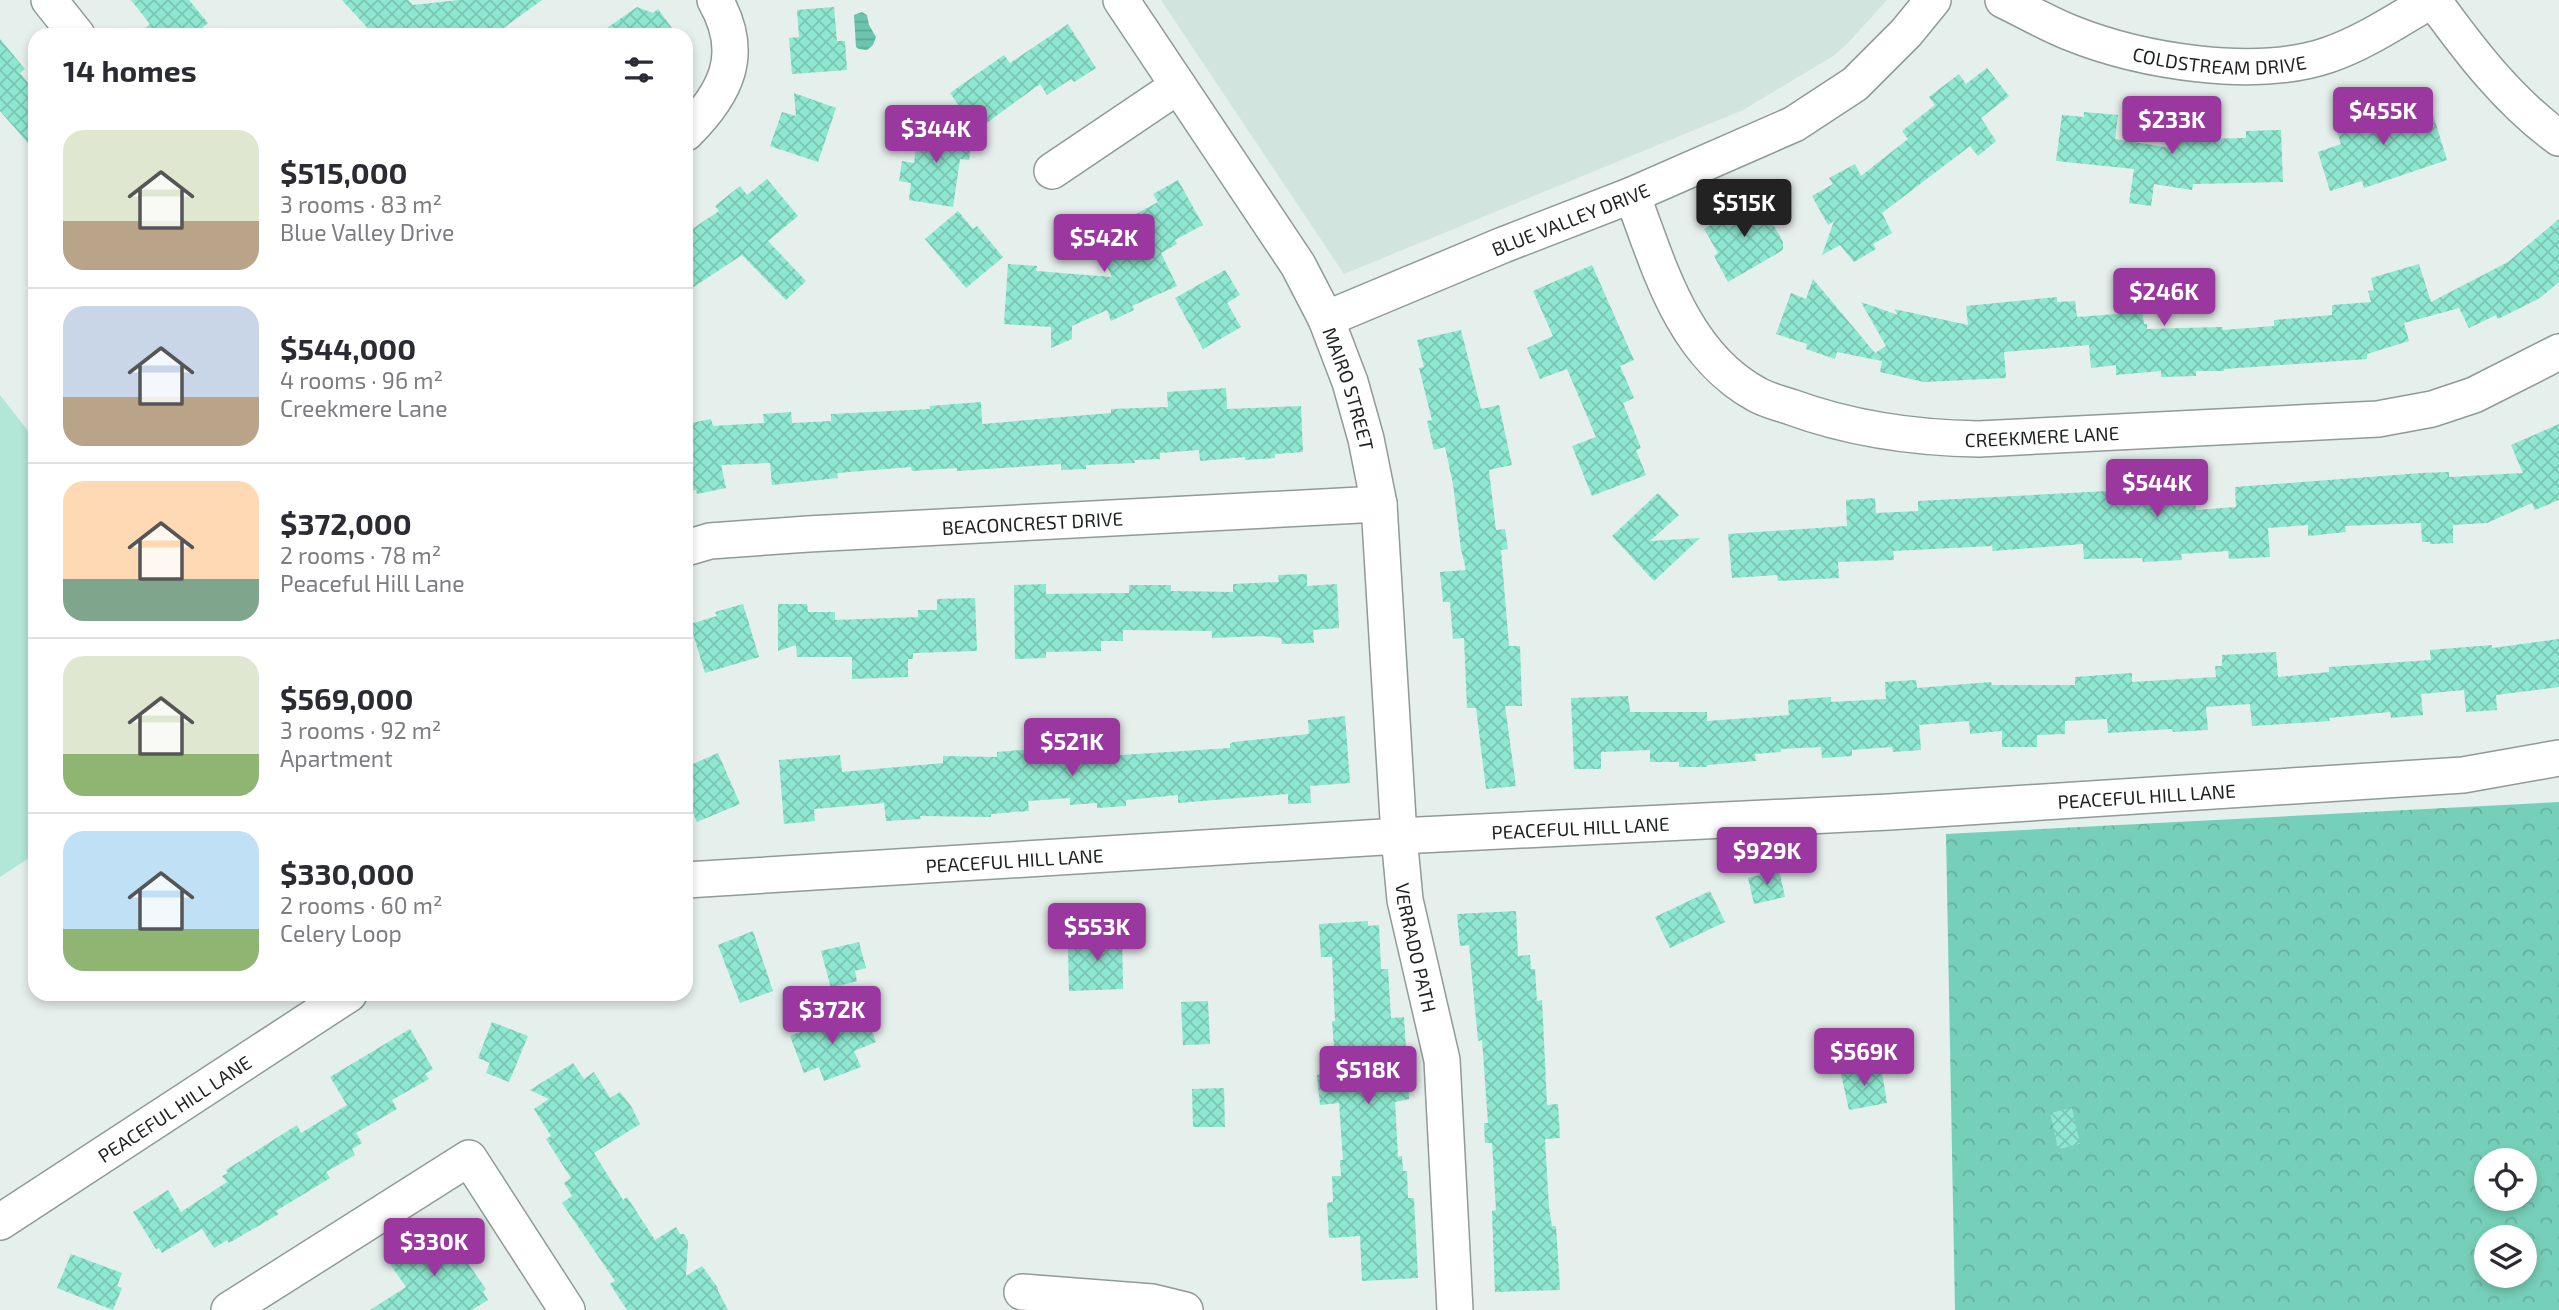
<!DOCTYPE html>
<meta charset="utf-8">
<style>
:root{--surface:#fff;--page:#f2f2f3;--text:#2b2b33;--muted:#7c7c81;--line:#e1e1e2;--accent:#9a389f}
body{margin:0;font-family:"Exo 2",sans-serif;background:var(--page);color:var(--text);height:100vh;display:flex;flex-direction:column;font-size:26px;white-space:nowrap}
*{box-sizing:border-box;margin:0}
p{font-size:23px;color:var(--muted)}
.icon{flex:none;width:38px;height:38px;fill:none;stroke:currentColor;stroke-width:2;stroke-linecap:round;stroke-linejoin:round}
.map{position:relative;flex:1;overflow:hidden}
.side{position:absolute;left:28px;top:28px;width:665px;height:973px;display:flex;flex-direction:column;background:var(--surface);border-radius:21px;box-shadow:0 4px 10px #0003}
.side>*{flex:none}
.fabs{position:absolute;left:2474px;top:1148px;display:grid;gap:14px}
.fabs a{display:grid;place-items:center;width:63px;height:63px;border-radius:50%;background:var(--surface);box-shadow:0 4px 10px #0003;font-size:35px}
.price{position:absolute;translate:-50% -60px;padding:0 16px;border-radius:7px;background:var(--accent);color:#fff;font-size:23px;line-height:46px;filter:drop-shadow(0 2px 4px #0008)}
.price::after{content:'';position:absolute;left:50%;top:42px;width:21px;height:16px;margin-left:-10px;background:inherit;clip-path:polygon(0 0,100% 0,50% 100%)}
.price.current{background:#222;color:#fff}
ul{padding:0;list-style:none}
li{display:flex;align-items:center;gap:21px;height:175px;padding:0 35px}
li+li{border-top:2px solid var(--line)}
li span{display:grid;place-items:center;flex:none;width:196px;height:140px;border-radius:21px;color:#555}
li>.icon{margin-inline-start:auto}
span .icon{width:84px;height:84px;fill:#fffc;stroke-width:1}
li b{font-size:30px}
h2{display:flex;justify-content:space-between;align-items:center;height:84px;padding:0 35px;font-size:30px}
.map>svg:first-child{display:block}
.built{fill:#d1e4de}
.grass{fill:#b2e6d7}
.forest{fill:url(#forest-crowns);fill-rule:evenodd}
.water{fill:url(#water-rules)}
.building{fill:url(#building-cross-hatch)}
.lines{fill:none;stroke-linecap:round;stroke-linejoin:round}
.minor-casing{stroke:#909a97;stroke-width:38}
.minor{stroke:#fff;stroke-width:35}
.labels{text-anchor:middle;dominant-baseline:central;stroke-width:6;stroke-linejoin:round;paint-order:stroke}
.street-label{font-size:19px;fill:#1e2120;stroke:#fff}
</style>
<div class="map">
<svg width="2559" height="1310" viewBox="0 0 2559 1310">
<defs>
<pattern id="forest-crowns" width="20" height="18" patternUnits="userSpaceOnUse" patternTransform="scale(1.75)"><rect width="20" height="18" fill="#76cfb8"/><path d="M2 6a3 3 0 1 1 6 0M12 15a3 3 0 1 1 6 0" fill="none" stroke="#66b19e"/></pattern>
<pattern id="water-rules" width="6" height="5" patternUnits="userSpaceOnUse" patternTransform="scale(1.75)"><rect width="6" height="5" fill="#6bc4ae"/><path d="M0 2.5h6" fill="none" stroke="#5ca895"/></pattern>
<pattern id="building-cross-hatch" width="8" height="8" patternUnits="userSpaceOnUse" patternTransform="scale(1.75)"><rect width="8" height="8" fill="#8ee7d0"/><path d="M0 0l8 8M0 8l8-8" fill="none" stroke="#7ac6b2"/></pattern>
</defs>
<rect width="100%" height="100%" fill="#e5efec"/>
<path class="built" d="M 1161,0 L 1887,0 L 1847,44 L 1833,56 L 1743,110 L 1344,274 Z"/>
<path class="grass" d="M 0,395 L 35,440 L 35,854 L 0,877 Z"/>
<path class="forest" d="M 2559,802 L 2559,1310 L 1955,1310 L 1946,834 ZM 2487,1160 L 2525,1160 L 2525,1199 L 2487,1199 ZM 2487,1237 L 2525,1237 L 2525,1276 L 2487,1276 Z"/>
<path class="water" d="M 862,12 L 867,15 L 869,25 L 876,37 L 873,45 L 867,50 L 859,49 L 856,47 L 854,15 Z"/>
<path class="building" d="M 131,0 L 189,0 L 208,23 L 193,35 L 137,35 L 150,24 Z
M 342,0 L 408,0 L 413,5 L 459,0 L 542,0 L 494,35 L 374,35 Z
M 637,7 L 653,13 L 658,9 L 677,35 L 597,35 Z
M 834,7 L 837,41 L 845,41 L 847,70 L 792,74 L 789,38 L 799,37 L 797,10 Z
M 1068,24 L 1096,68 L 1074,82 L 1071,79 L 1047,95 L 1040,84 L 977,130 L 950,93 L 1004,55 L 1010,63 Z
M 0,39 L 25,69 L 20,73 L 35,91 L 35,151 L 0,111 Z
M 1987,68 L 2009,96 L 1981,118 L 1996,141 L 1978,156 L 1970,146 L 1882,213 L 1892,233 L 1873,244 L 1876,249 L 1854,262 L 1840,245 L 1822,255 L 1834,221 L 1828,225 L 1812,196 L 1833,184 L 1829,178 L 1855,164 L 1861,176 L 1908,139 L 1902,131 L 1935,105 L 1929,97 L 1959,74 L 1966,84 Z
M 794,93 L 836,108 L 818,162 L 770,146 L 782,112 L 796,116 Z
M 2405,98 L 2411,114 L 2431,108 L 2447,160 L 2364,188 L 2362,181 L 2330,191 L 2318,152 L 2341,144 L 2336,129 L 2381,114 L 2379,107 Z
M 2084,112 L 2118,115 L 2115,139 L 2171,148 L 2174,124 L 2201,128 L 2199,139 L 2246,138 L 2246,131 L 2281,130 L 2283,182 L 2193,184 L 2192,190 L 2154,184 L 2151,206 L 2129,203 L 2134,169 L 2056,161 L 2062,115 L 2084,117 Z
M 919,125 L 973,133 L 969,160 L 960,159 L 953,207 L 909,200 L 911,183 L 899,181 L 902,161 L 914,163 Z
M 767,179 L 798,216 L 768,241 L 806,281 L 786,300 L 742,255 L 686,292 L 686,233 L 719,211 L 715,206 L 740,186 L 747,195 Z
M 1178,180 L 1203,225 L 1175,240 L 1177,244 L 1161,253 L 1177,286 L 1132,306 L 1134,310 L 1111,321 L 1107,310 L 1072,326 L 1072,339 L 1051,348 L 1051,327 L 1004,324 L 1008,264 L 1037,266 L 1036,271 L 1112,277 L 1102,255 L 1138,238 L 1127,219 L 1158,202 L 1153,194 Z
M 1758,197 L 1783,242 L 1783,250 L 1728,282 L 1714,256 L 1718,253 L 1704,229 Z
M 958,211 L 973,229 L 977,226 L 1003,257 L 966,288 L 925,239 Z
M 2559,219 L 2559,282 L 2540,298 L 2498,319 L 2496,315 L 2469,328 L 2459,308 L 2404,323 L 2409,341 L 2367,354 L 2367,359 L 2224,369 L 2224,371 L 2196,371 L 2196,376 L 2161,377 L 2161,371 L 2116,375 L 2116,365 L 2091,368 L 2089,345 L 2004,352 L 2006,378 L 1924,382 L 1880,372 L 1882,361 L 1837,352 L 1835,359 L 1806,349 L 1807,344 L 1776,334 L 1791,293 L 1806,299 L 1813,279 L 1875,353 L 1886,346 L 1861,302 L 1898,315 L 1894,309 L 1968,325 L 1966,306 L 2057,297 L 2057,302 L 2075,301 L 2077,317 L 2142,312 L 2144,324 L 2147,324 L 2147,329 L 2222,327 L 2223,330 L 2274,326 L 2274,320 L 2332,315 L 2332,305 L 2371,302 L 2368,291 L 2374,290 L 2371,278 L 2419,264 L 2431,302 L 2508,262 Z
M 1592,265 L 1634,360 L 1620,366 L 1634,398 L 1623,403 L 1641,448 L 1636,450 L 1646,475 L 1592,496 L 1572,446 L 1596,437 L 1567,369 L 1540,379 L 1527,348 L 1553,336 L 1533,291 Z
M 1225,270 L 1240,295 L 1227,303 L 1241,327 L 1203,349 L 1175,298 Z
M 1461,330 L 1481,409 L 1499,405 L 1512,465 L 1489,470 L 1496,530 L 1505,529 L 1508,549 L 1501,550 L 1509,646 L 1520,646 L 1522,706 L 1505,706 L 1516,786 L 1486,789 L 1476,708 L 1467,708 L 1464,638 L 1453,639 L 1450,602 L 1443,602 L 1440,572 L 1466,570 L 1461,549 L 1453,484 L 1445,447 L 1434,450 L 1427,421 L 1432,420 L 1419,368 L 1424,367 L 1417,340 Z
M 1226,388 L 1227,409 L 1301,406 L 1303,452 L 1275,454 L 1275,458 L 1245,460 L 1245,457 L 1200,461 L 1199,450 L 1160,453 L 1160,459 L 1134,460 L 1135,463 L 1086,465 L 1086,469 L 1061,470 L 1061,464 L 957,471 L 957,468 L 912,471 L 911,467 L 837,473 L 838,478 L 772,485 L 770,463 L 721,465 L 726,488 L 697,494 L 696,490 L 686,492 L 686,424 L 711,419 L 713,426 L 764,423 L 763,414 L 791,412 L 792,423 L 831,421 L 831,414 L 930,409 L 930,406 L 981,402 L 982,424 L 1111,413 L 1111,409 L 1168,407 L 1167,392 Z
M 2559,424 L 2559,500 L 2535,510 L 2532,503 L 2487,523 L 2453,525 L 2453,543 L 2430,544 L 2430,542 L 2422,542 L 2421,523 L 2345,526 L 2346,532 L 2308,536 L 2308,525 L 2268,528 L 2270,557 L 2229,559 L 2228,551 L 2181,554 L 2182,560 L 2143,562 L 2142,558 L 2084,559 L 2083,544 L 1993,551 L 1992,546 L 1893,551 L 1894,560 L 1838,562 L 1839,578 L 1778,581 L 1777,575 L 1732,578 L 1728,534 L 1847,526 L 1846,500 L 1875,498 L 1876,513 L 1918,511 L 1918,501 L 2127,490 L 2127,498 L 2195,494 L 2196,510 L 2236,507 L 2235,487 L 2422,473 L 2449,472 L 2449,477 L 2523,473 L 2511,445 Z
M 1658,493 L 1679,515 L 1650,541 L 1700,538 L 1654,581 L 1612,536 Z
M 1307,574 L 1307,586 L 1337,584 L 1339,628 L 1313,630 L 1314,643 L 1282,644 L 1281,638 L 1263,636 L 1212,638 L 1212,631 L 1123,630 L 1123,641 L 1101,641 L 1101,651 L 1046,652 L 1046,658 L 1015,659 L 1014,585 L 1046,584 L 1046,594 L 1129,593 L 1129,585 L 1171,585 L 1171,591 L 1233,592 L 1233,584 L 1279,582 L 1278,575 Z
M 975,598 L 977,651 L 913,653 L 913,659 L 908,659 L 908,677 L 852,679 L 852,657 L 797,657 L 796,645 L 778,651 L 778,604 L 807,604 L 808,612 L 835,612 L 835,620 L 918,617 L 918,610 L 937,610 L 937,599 Z
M 743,604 L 759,657 L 705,673 L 690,624 L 717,616 L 715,612 Z
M 2559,639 L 2559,687 L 2496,695 L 2497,710 L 2466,712 L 2464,690 L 2421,694 L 2423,715 L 2391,718 L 2390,712 L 2329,718 L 2330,721 L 2252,726 L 2250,704 L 2206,707 L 2208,730 L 2173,732 L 2172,729 L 2108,733 L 2107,719 L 2065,721 L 2065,734 L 2037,735 L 2037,747 L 2002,747 L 2002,731 L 1970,734 L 1969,721 L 1919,725 L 1921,750 L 1893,752 L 1892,747 L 1852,750 L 1852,756 L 1822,758 L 1821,747 L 1781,749 L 1781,752 L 1755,754 L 1756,761 L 1707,765 L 1707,767 L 1679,767 L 1679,762 L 1650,762 L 1650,750 L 1601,752 L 1601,769 L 1574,769 L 1571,698 L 1628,696 L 1630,712 L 1707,712 L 1707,721 L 1789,715 L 1788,700 L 1831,697 L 1831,702 L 1886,699 L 1885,682 L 1916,680 L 1917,688 L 1991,682 L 1992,685 L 2075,685 L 2075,677 L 2132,673 L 2132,682 L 2216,677 L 2215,666 L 2222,666 L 2222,655 L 2276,652 L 2278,677 L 2329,672 L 2329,667 L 2431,660 L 2430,650 L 2492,645 L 2492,648 Z
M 1345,716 L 1350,783 L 1310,786 L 1311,803 L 1288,804 L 1288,794 L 1178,803 L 1178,795 L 1126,800 L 1126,806 L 1097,808 L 1097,803 L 1070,805 L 1070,798 L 1028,801 L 1029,811 L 991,814 L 991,817 L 920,816 L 921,819 L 886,821 L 884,803 L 814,809 L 815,821 L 784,824 L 779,760 L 840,755 L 842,772 L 943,763 L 943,756 L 997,757 L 997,752 L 1058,747 L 1059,759 L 1230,748 L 1230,744 L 1233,742 L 1309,734 L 1308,720 Z
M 718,753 L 740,804 L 697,822 L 686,797 L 686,767 Z
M 1779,870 L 1785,897 L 1754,904 L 1748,878 Z
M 1710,891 L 1725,922 L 1670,948 L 1655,917 Z
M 1516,911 L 1518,956 L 1530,955 L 1531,969 L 1535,969 L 1537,1001 L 1542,1000 L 1547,1105 L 1558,1104 L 1560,1138 L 1545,1139 L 1549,1208 L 1552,1226 L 1556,1226 L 1560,1290 L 1495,1292 L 1492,1211 L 1496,1210 L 1492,1143 L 1485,1143 L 1484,1123 L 1488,1123 L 1482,1040 L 1478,1041 L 1469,945 L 1460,946 L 1457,914 Z
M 1368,921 L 1368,926 L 1379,925 L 1381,969 L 1388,969 L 1391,1018 L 1404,1017 L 1409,1099 L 1395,1102 L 1398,1157 L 1402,1156 L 1403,1171 L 1407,1171 L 1408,1198 L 1414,1198 L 1418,1278 L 1362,1281 L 1360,1236 L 1329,1238 L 1327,1203 L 1333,1202 L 1332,1176 L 1341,1176 L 1340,1160 L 1343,1160 L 1339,1103 L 1320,1105 L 1317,1075 L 1336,1073 L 1332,1021 L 1335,1021 L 1332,957 L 1321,957 L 1319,924 Z
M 753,931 L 773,991 L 740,1003 L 718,945 Z
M 1122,932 L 1123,989 L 1069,991 L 1068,947 L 1084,947 L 1084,933 Z
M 859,942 L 866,968 L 855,971 L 857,981 L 831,988 L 821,951 Z
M 1208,1001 L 1210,1044 L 1183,1045 L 1181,1002 Z
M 838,1011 L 845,1029 L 868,1020 L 876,1042 L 854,1051 L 861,1067 L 824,1081 L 819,1067 L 804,1073 L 790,1036 L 814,1027 L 812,1021 Z
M 492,1022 L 528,1036 L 509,1082 L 486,1073 L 490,1063 L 478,1058 Z
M 410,1029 L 433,1069 L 425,1074 L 429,1079 L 392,1100 L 397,1109 L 356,1133 L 362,1143 L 352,1149 L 355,1155 L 326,1172 L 330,1178 L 276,1211 L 279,1214 L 229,1243 L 227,1240 L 214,1248 L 202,1229 L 162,1253 L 159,1248 L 156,1249 L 133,1212 L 168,1190 L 181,1212 L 227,1182 L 222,1176 L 228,1173 L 226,1170 L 297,1125 L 301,1133 L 347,1105 L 330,1077 Z
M 573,1063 L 584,1079 L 594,1072 L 610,1098 L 620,1092 L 631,1106 L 640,1124 L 594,1153 L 607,1174 L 623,1200 L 627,1197 L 655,1240 L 676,1227 L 680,1234 L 684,1234 L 688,1241 L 686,1276 L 702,1266 L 718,1288 L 718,1291 L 728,1310 L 627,1310 L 610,1284 L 615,1281 L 562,1203 L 572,1196 L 564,1183 L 571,1178 L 546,1139 L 551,1136 L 534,1109 L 549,1099 L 530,1090 Z
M 1881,1067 L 1887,1103 L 1849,1110 L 1841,1074 Z
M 1224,1088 L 1225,1127 L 1193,1127 L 1192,1089 Z
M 2072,1108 L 2080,1144 L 2058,1149 L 2050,1113 Z
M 431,1231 L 438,1241 L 447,1234 L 486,1289 L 483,1292 L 488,1300 L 472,1310 L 370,1310 L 406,1287 L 388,1261 Z
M 71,1254 L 122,1273 L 117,1286 L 122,1288 L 113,1310 L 57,1288 Z"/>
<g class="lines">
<g class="minor-casing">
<g id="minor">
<path d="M 49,0 L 77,35"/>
<path id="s1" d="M 1121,0 L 1298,265 L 1326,319 L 1350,382 L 1366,439 L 1379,504 L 1399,836 L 1405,900 L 1442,1060 L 1455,1310"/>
<path id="s2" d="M 2003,0 C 2026,11 2048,24 2071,33 C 2141,61 2255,80 2328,55 C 2364,43 2399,19 2432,0"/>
<path d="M 2433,0 C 2470,51 2508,101 2559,138"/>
<path d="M 686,133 C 726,93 746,54 715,0"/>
<path d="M 1052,171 L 1178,86"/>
<path id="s3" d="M 1632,195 C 1648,236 1661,280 1683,318 C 1700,348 1725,377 1756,394 C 1766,400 1779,403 1791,407 C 1851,429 1916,438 1979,439 L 2378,419 L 2432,409 L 2474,395 L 2559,352"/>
<path id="s4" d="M 1326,319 L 1503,245 L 1632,195 L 1794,124 L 1855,84 L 1906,33 L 1933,0"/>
<path id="s5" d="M 686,548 L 710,541 L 808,534 L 1379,504"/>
<path id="s6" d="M 686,880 L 1399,836 L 1889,812 L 2463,775 L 2559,758"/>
<path id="s7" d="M 0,1222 L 349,994"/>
<path d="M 1022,1292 L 1152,1302 L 1185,1310"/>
<path d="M 229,1310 L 469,1158 L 567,1310"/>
</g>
</g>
<use href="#minor" class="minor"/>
</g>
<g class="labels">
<g class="street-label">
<text stroke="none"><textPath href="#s2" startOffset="228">COLDSTREAM DRIVE</textPath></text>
<text stroke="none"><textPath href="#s4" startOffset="264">BLUE VALLEY DRIVE</textPath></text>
<text stroke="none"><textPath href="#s1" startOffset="453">MAIRO STREET</textPath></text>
<text stroke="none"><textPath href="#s3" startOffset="532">CREEKMERE LANE</textPath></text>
<text stroke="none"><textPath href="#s5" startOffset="348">BEACONCREST DRIVE</textPath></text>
<text stroke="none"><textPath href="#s6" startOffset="1463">PEACEFUL HILL LANE</textPath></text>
<text stroke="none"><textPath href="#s6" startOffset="896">PEACEFUL HILL LANE</textPath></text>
<text stroke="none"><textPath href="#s6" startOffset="329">PEACEFUL HILL LANE</textPath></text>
<text stroke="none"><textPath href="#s1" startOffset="1018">VERRADO PATH</textPath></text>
<text stroke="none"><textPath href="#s7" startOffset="208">PEACEFUL HILL LANE</textPath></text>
</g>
</g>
</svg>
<div class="fabs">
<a><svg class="icon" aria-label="locate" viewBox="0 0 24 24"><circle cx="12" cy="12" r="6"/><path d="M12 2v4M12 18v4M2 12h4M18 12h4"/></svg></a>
<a><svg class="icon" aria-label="layers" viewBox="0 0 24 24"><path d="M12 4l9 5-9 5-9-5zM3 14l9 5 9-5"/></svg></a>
</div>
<b class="price" style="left:2383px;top:147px">$455K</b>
<b class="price" style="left:2172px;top:156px">$233K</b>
<b class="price" style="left:936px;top:165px">$344K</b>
<b class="price current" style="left:1744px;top:239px">$515K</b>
<b class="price" style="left:1104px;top:274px">$542K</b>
<b class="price" style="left:2164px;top:328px">$246K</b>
<b class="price" style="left:2157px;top:519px">$544K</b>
<b class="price" style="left:1072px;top:778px">$521K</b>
<b class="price" style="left:1767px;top:887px">$929K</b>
<b class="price" style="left:1097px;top:963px">$553K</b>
<b class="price" style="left:832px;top:1046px">$372K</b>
<b class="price" style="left:1864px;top:1088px">$569K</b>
<b class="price" style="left:1368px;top:1106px">$518K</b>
<b class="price" style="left:434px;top:1278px">$330K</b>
<section class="side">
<h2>14 homes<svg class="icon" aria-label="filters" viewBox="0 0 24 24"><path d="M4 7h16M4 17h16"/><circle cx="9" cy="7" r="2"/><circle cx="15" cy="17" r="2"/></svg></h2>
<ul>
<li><span style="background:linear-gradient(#dfe7d0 65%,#b9a48a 0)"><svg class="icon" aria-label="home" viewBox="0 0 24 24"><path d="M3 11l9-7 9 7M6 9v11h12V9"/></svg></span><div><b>$515,000</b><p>3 rooms · 83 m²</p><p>Blue Valley Drive</p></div></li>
<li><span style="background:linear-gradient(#c9d6e8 65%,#b9a48a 0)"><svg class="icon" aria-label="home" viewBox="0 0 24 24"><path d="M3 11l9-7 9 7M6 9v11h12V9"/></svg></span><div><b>$544,000</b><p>4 rooms · 96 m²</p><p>Creekmere Lane</p></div></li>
<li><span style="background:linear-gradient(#ffd9b3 70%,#7fa58c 0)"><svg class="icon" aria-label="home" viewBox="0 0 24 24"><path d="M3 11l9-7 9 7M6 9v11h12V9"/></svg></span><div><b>$372,000</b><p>2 rooms · 78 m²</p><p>Peaceful Hill Lane</p></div></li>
<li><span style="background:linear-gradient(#dfe7d0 70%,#8fb573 0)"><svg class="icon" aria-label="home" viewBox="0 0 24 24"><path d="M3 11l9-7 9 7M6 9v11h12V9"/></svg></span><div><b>$569,000</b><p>3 rooms · 92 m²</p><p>Apartment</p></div></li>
<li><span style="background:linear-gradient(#bfe0f5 70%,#8fb573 0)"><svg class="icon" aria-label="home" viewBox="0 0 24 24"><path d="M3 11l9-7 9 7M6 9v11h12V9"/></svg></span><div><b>$330,000</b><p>2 rooms · 60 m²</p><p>Celery Loop</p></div></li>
</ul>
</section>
</div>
